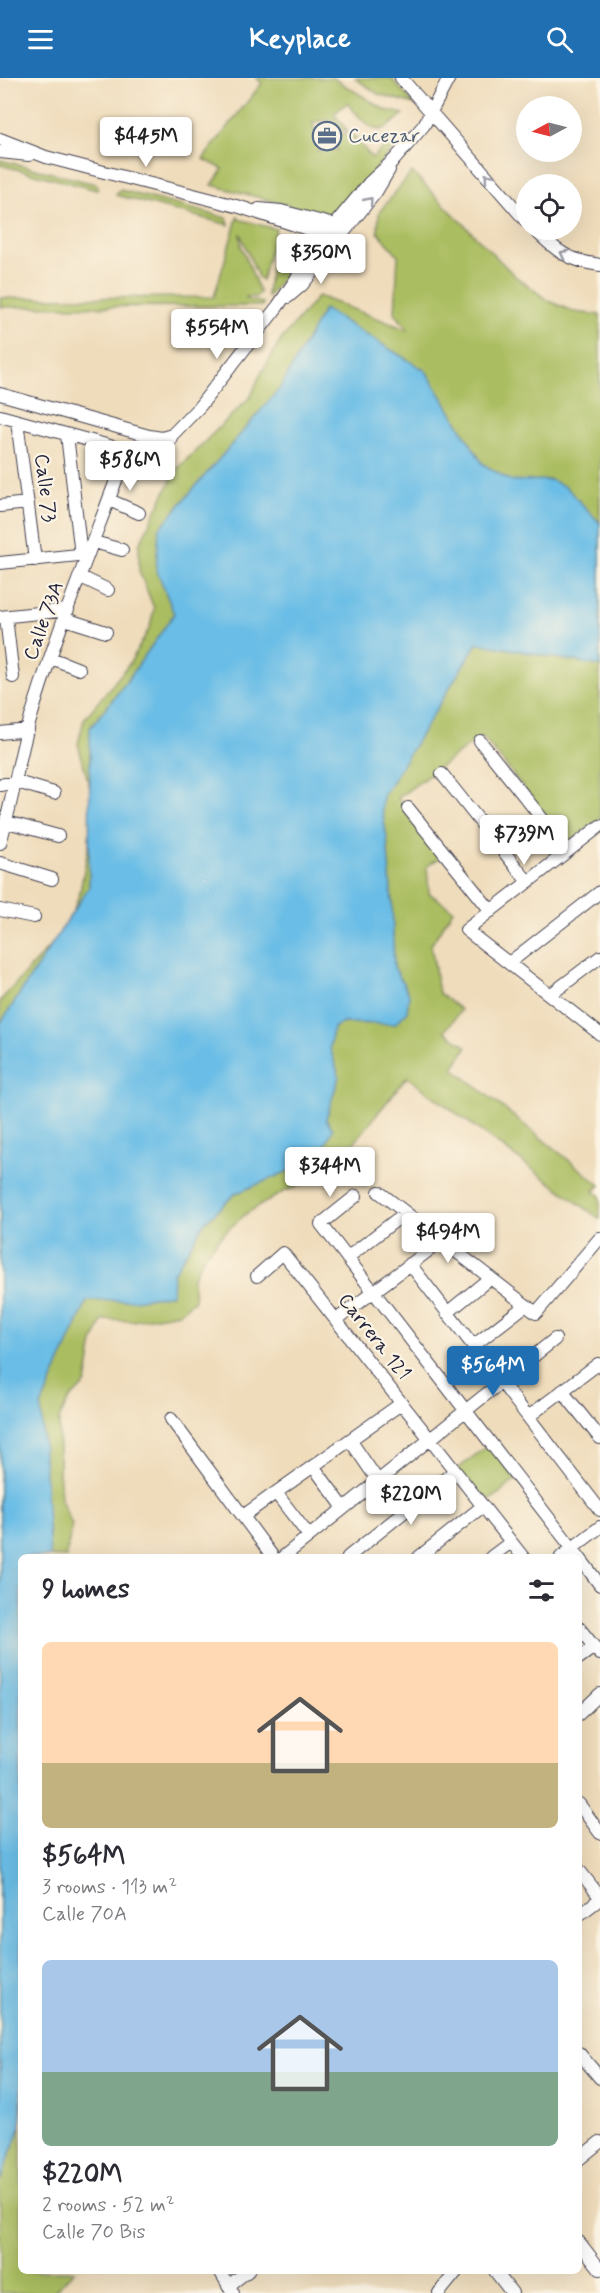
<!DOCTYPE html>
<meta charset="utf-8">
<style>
:root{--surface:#fff;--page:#f2f2f3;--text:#2b2b33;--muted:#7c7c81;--accent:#1f6fb2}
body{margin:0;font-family:Mynerve,sans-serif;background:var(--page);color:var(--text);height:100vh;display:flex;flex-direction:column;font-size:22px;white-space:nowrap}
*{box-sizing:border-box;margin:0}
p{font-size:20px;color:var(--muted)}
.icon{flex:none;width:33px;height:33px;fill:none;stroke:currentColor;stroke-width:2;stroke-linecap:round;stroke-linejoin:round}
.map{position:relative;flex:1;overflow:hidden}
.side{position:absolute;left:18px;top:1476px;width:564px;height:720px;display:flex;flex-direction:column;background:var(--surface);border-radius:9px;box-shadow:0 6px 24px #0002}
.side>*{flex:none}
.needle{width:39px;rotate:263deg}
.fabs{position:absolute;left:516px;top:18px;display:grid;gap:12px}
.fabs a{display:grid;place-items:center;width:66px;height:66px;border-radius:50%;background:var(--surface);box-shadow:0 6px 24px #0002;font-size:30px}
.price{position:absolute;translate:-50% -51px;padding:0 14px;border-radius:6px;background:#fff;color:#222;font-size:20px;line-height:39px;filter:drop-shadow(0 2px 3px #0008)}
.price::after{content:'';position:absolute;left:50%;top:36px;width:18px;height:14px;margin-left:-9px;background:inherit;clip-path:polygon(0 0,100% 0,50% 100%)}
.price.selected{background:var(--accent);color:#fff}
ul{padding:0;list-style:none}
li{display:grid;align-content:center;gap:12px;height:318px;padding:0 24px}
li span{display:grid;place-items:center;height:186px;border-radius:9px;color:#555}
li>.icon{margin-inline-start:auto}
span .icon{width:108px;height:108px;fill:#fffc;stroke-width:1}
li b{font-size:26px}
h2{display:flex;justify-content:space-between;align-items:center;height:72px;padding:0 24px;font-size:26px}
header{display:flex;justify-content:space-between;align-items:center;height:78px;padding:0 24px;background:var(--accent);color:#fff;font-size:27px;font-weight:800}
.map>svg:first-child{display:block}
.green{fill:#aabd61;stroke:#66704e;stroke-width:1.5}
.water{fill:#6bbde6;stroke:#467090;stroke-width:1.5}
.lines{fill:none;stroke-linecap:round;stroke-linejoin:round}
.minor-casing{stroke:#413e4e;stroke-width:14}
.minor{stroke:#fff;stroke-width:12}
.oneway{stroke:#9c9ca7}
.labels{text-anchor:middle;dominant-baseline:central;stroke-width:4.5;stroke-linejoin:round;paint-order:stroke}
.service-label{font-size:20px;fill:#4e5e75;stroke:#fcf5e5;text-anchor:start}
.street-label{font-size:20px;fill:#22223b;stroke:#fcf5e5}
</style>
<header><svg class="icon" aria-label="menu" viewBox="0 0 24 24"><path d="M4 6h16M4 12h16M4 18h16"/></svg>Keyplace<svg class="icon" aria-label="search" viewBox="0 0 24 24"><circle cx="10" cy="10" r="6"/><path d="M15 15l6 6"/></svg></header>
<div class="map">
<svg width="600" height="2215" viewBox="0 0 600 2215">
<rect width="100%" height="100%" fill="#fcf5e5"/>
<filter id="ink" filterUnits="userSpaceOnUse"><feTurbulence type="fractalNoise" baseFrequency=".0167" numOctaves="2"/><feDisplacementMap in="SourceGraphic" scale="12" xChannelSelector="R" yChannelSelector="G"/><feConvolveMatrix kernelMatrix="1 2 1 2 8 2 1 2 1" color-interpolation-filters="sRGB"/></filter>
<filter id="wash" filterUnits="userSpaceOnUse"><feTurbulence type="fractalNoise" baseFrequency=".008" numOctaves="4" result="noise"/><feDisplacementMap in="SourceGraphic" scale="24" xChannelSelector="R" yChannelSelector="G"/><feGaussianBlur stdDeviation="1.35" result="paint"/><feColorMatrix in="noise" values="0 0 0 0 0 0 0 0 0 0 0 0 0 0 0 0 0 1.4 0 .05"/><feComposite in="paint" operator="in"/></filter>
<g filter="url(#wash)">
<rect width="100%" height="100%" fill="#efdcbb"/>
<path class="green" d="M 256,0 L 333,0 L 385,32 L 404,36 C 397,41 390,48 383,51 C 370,56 355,33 347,25 L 334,36 L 347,52 L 336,53 L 334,42 L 313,44 L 318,73 L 337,72 L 335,56 L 351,55 L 372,80 L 395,60 L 395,68 L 336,140 L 212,107 L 223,91 L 203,81 L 262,5 Z
M 355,0 L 391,0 L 414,26 L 378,16 Z
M 0,82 L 95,106 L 98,109 L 97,112 L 0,87 Z
M 412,94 L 515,198 L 549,223 L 574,234 L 600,237 L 600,741 L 568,765 L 482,658 L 398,720 L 441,779 L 427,788 L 429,815 L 453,832 L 431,867 L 439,915 L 461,932 L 445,953 L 467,969 L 453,990 L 600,1107 L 594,1113 L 600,1118 L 600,1141 L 407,999 L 329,1096 L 285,1113 L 247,1135 L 224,1155 L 204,1178 L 193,1200 L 195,1222 L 179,1235 L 133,1243 L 103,1242 L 93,1264 L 86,1305 L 68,1323 L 59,1342 L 59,1392 L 61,1421 L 72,1447 L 66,1479 L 21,1479 L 21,2193 L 74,2193 L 52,2215 L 0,2215 L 0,923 L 68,848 L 80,814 L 90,760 L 93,721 L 78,666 L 84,641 L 130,585 L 150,549 L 154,530 L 139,493 L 139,467 L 176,392 L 251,318 L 259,299 L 281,262 L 318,218 L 408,252 L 395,235 L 398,177 L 378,154 L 379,134 Z
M 120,112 L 227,140 L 229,147 L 116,117 Z
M 238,137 L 238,141 L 276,151 L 262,202 L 258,199 L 240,155 L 241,167 L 260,215 L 257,219 L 246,219 L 246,221 L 263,225 L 262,228 L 0,229 L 0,220 L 214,219 Z
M 290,156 L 305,160 L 310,164 L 268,219 L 267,217 L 272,181 L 285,167 Z
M 491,1365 L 518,1400 L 483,1428 L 455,1393 Z"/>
<path class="water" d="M 324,231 L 426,293 L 483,386 L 511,403 L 551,402 L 566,409 L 600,445 L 600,588 L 477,565 L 383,718 L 382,731 L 387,760 L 392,824 L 394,889 L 409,916 L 407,934 L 395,946 L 343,945 L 333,950 L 330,970 L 339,998 L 326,1041 L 333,1051 L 319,1080 L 235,1116 L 204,1145 L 173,1196 L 172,1216 L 135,1222 L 87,1223 L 41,1328 L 50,1479 L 21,1479 L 21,2048 L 0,2104 L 0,946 L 89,809 L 90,650 L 127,603 L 174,536 L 156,490 L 159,451 L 280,310 Z"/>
</g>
<g filter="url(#ink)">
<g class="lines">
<g class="minor-casing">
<path id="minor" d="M 401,0 L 526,143
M 0,61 L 46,79 L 240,129 L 338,161
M 0,74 L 29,77
M 259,131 L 281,133 L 342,149
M 535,152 C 556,173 569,183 600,187
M 288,219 L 302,207 L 376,114 L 389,92
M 0,316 L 149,358 L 162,360 L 172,357
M 0,338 L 161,382 L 172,357 L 200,328 L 278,228 L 325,158 L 369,105 L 395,81 L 424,47 L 449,0
M 17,343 L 35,482
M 67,357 L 81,477
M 109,422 L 139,435
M 0,428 L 28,425
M 94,464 L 122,472
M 0,485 L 88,476
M 81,499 L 108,512
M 0,539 L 68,532
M 6,539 L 13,599
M 65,541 L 106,554
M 51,580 L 79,591
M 0,655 L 28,652
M 480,663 L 568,773
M 442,696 L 528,804
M 0,707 L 17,704 L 54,715
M 408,730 L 491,833
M 7,744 L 58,758
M 600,748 L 466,852 L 600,956
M 0,765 C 12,726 17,688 28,649 C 55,556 93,465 127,373
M 0,785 L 52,801
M 0,832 L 34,839
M 509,885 L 600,814
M 550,917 L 600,879
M 379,1114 L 536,1235 L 600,1160
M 356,1118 L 321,1146 L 579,1479
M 347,1180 L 396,1142
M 410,1186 L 600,1432
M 257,1198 L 283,1175 L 523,1479
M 447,1235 L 490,1200
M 336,1242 L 432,1170
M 473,1268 L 526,1227
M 562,1313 L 600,1360
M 528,1339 L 598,1286
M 171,1341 L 273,1479
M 350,1362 L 378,1403
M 313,1388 L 344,1430
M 276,1415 L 309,1458
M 243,1438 L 402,1325
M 283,1479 L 555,1261
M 348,1479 L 455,1393
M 419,1479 L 483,1428
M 491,1479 L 511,1464
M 561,1479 L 600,1449
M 579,1479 L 600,1507
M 579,1550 L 600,1576
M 579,1580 L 594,1569
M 579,1636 L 600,1616
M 579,1726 L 600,1755
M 579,1792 L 600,1819
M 579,1837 L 600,1821
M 579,1975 L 600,2000
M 579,2081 L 600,2064
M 579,2164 L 600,2191
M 220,2193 L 233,2215
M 495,2193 L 512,2215
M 228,2208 L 248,2193
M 439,2215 L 457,2193"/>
</g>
<use href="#minor" class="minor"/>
</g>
<defs><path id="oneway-chevron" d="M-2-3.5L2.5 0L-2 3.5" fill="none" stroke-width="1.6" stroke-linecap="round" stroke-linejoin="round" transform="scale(1.5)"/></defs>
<g class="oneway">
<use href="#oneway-chevron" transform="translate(488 99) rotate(-131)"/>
<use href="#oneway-chevron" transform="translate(369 123) rotate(-51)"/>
<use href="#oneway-chevron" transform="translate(564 176) rotate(-153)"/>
</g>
</g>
<defs>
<g id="office-ring" transform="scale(1.5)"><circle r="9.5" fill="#fcf5e5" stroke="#5c6f8a" stroke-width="1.5"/><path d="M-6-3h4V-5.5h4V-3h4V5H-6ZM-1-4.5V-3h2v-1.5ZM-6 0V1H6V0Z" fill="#5c6f8a"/></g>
</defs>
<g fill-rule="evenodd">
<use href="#office-ring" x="327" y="58"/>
</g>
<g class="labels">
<g class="service-label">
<text x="348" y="58">Cucezar</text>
</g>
<g class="street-label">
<text transform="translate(45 410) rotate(83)">Calle 73</text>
<text transform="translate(44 543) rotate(-70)">Calle 73A</text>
<text transform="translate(374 1259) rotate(52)">Carrera 121</text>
</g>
</g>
</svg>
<div class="fabs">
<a><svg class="needle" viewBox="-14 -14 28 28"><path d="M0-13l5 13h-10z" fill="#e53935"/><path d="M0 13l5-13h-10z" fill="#7c7c81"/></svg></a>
<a><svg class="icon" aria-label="locate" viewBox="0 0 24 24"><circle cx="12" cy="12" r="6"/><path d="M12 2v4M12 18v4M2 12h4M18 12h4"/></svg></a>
</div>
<b class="price" style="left:146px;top:90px">$445M</b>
<b class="price" style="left:321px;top:207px">$350M</b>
<b class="price" style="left:217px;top:282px">$554M</b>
<b class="price" style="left:130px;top:414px">$586M</b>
<b class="price" style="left:524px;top:788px">$739M</b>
<b class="price" style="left:330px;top:1120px">$344M</b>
<b class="price" style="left:448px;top:1186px">$494M</b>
<b class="price selected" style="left:493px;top:1319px">$564M</b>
<b class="price" style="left:411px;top:1448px">$220M</b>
<section class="side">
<h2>9 homes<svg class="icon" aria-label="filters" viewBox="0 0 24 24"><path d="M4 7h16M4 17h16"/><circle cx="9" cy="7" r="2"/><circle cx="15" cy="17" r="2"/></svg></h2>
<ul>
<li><span style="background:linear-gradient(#ffd9b3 65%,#c2b280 0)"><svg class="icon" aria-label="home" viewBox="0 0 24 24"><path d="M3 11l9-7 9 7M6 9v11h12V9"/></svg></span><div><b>$564M</b><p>3 rooms · 113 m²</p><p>Calle 70A</p></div></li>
<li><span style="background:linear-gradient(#a9c7e8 60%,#7fa58c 0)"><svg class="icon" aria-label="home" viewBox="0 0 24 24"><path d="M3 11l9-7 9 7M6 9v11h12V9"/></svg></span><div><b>$220M</b><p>2 rooms · 52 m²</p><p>Calle 70 Bis</p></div></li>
</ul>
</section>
</div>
